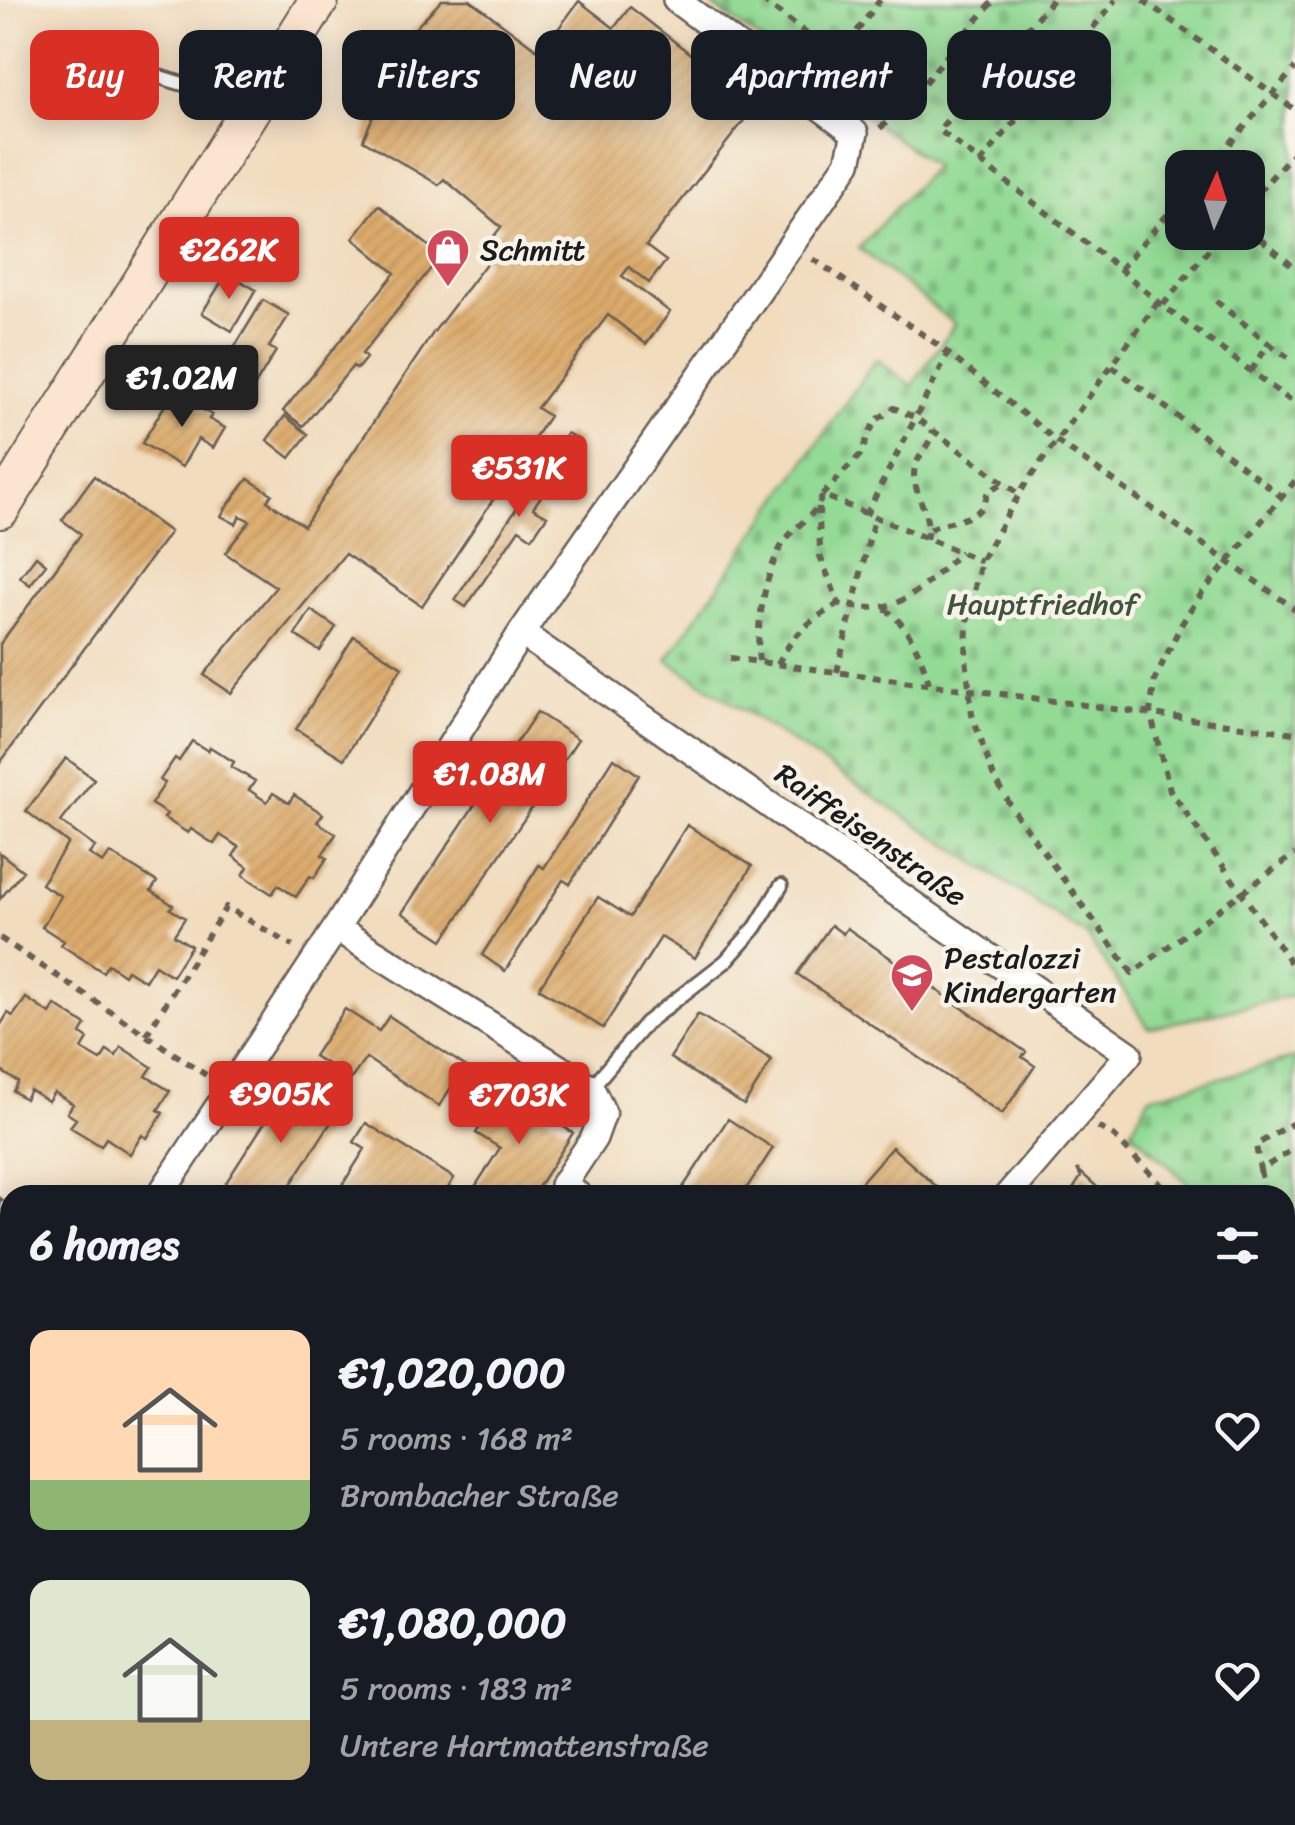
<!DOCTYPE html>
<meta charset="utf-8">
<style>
:root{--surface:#171b24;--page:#242831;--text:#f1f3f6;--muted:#9ea1a6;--accent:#d93025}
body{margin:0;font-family:Sriracha,sans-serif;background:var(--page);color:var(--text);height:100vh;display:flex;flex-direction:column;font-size:38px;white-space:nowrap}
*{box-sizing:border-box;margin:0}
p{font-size:32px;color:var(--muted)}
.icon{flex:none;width:55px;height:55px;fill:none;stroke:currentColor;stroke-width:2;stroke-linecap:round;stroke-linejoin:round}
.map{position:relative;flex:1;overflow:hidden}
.drawer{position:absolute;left:0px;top:1185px;width:1295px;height:640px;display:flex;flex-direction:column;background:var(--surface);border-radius:30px 30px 0 0;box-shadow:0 5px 25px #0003}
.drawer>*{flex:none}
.banner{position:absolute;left:30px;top:30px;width:1235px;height:90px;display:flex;gap:20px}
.needle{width:65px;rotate:3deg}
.buttons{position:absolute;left:1165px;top:150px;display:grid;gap:20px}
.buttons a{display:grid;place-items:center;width:100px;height:100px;border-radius:20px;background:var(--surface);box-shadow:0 5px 25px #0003;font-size:50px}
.price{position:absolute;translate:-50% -85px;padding:0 22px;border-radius:10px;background:var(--accent);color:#fff;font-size:32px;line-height:65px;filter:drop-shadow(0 2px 5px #0008)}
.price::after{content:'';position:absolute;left:50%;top:60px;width:30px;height:22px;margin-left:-15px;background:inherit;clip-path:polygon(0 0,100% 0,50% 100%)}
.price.current{background:#222;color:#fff}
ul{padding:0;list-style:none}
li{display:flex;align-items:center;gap:30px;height:250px;padding:0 30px}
li span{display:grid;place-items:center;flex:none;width:280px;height:200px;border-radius:20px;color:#555}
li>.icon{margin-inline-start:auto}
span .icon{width:120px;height:120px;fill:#fffc;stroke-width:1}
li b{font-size:42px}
h2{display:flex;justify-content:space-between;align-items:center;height:120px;padding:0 30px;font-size:42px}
.chip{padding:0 35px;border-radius:20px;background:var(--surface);box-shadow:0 5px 25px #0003;font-size:35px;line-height:90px}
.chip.current{background:var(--accent);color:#fff}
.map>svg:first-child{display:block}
.cemetery{fill:url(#cemetery-stones);stroke:#587b58;stroke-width:2.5;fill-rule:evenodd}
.building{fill:url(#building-hatch)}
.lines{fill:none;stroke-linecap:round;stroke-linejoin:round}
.lane-casing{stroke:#675f55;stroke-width:18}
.street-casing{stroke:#675f55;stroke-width:30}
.secondary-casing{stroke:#675f55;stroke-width:42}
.path{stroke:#675f55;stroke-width:6;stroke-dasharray:8 8;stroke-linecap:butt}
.lane{stroke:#fff;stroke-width:12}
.street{stroke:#fff;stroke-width:25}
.secondary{stroke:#fce5d0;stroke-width:38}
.labels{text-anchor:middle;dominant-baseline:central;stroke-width:9;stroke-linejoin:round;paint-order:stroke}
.poi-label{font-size:30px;fill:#1c1c1c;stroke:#f7f3e8;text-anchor:start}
.park-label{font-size:30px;fill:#405540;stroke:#f7f3e8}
.street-label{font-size:30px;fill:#1c1c1c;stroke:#f7f3e8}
</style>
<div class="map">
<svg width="1295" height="1825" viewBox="0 0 1295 1825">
<defs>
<pattern id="cemetery-stones" width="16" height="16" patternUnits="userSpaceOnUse" patternTransform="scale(2.5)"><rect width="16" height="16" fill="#93da94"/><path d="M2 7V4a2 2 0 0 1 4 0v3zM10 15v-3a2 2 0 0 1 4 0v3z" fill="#7eba7f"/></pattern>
<pattern id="building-hatch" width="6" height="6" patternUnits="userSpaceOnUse" patternTransform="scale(2.5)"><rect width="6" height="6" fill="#dcab6c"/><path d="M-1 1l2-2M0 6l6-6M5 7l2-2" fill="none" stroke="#bc935d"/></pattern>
</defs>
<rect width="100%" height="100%" fill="#f7f3e8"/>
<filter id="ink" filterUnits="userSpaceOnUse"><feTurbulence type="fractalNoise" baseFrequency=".01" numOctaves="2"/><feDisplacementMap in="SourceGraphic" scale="20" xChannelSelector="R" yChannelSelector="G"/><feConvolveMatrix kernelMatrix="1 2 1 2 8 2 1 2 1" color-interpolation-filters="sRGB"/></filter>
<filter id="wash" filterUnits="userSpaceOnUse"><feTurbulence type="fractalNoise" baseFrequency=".0048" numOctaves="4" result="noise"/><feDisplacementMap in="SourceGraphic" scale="40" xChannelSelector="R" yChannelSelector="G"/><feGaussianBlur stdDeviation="2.25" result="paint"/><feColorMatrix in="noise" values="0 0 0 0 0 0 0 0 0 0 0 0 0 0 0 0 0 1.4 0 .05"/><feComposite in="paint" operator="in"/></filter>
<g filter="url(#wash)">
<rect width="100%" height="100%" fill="#f1dcbe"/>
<path class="cemetery" d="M 705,0 L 1295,0 L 1295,995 L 1149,1028 L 1087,936 L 667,660 L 876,359 L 912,386 L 955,324 L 859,248 L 934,166 ZM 1182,168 L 1248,168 L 1248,232 L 1182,232 Z
M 1295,1058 L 1295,1280 L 1285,1271 L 1285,1195 L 1201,1195 L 1131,1131 L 1149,1097 Z"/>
<g id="blocks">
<path class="building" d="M 442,0 L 470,0 L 536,49 L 548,32 L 553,36 L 579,1 L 614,28 L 630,7 L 756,105 L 646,246 L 666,261 L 649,283 L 629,267 L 622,276 L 670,312 L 646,344 L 608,315 L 537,408 L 549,416 L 422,606 L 345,554 L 231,693 L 204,675 L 276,587 L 225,553 L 250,521 L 240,516 L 236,524 L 221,516 L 226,508 L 248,479 L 272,494 L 267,501 L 304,526 L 433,333 L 488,261 L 480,254 L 501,227 L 444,179 L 439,185 L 363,140 L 406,38 Z
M 379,205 L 441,256 L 362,354 L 366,358 L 357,369 L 353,366 L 303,426 L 283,411 L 395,273 L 353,238 Z
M 227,273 L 256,290 L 232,331 L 202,313 Z
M 263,300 L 289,315 L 269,347 L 276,351 L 246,400 L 214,381 Z
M 173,392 L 212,415 L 209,419 L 225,428 L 213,448 L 198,439 L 182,467 L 142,443 Z
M 285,416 L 308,434 L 290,458 L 267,440 Z
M 567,433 L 579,440 L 533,508 L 547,516 L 532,538 L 519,529 L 466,607 L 455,600 Z
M 94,476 L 170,532 L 0,763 L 0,644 L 81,534 L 62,520 Z
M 36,556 L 46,564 L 30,585 L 20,577 Z
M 311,610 L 336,627 L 320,651 L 295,635 Z
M 354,636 L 402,667 L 344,759 L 296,729 Z
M 537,712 L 578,739 L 443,940 L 402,913 Z
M 192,741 L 208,751 L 210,747 L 234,762 L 231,767 L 255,781 L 249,790 L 267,802 L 273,793 L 289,803 L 294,795 L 323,814 L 317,822 L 336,834 L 322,855 L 327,858 L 314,878 L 310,876 L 296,897 L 278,885 L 272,894 L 243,875 L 248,867 L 233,856 L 239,847 L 220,835 L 214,844 L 191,829 L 188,833 L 164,818 L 167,814 L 151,804 L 165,783 L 160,780 L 175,758 L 179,761 Z
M 66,758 L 94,779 L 61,822 L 95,847 L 89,854 L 103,863 L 110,853 L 157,882 L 151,891 L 173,905 L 170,909 L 185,918 L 174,935 L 191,946 L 172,976 L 155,965 L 145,981 L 127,970 L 124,975 L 108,964 L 103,972 L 61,945 L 64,941 L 42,927 L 61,896 L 41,884 L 68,843 L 26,811 Z
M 614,758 L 639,775 L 570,884 L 563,880 L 505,971 L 482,955 L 539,865 L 544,868 Z
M 687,825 L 752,866 L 695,958 L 661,937 L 603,1028 L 539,988 L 598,897 L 630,917 Z
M 0,853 L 23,871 L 0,899 Z
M 831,925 L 843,934 L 847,928 L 1026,1052 L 1022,1057 L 1035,1066 L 1002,1114 L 797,974 Z
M 26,998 L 50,1014 L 55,1005 L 86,1025 L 81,1034 L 88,1039 L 82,1049 L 101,1060 L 107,1050 L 116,1056 L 121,1047 L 152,1067 L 146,1076 L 170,1091 L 158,1110 L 163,1113 L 147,1138 L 142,1135 L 130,1154 L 106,1138 L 101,1146 L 70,1127 L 76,1119 L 67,1113 L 73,1104 L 54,1092 L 48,1101 L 30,1090 L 25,1099 L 13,1091 L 18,1082 L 0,1070 L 0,1026 L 8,1013 L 13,1016 Z
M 345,1009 L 379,1031 L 389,1016 L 465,1066 L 439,1106 L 366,1058 L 351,1079 L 314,1056 Z
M 698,1014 L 772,1060 L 744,1105 L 670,1058 Z
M 290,1083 L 337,1113 L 284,1195 L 218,1195 Z
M 504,1089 L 573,1133 L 533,1195 L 474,1195 L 471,1193 L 500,1148 L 476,1133 Z
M 728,1119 L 773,1148 L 742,1195 L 678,1195 Z
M 366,1123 L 454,1178 L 444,1195 L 336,1195 L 365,1149 L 354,1142 Z
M 892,1147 L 946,1195 L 850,1195 Z
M 1077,1169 L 1106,1195 L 1069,1195 L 1081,1177 Z
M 0,1198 L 10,1205 L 10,1266 L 0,1258 Z
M 1285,1369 L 1295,1378 L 1295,1396 L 1285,1404 Z
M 10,1491 L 10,1609 L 5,1614 L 0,1609 L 0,1502 Z
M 1290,1552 L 1295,1559 L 1295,1605 L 1285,1613 L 1285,1556 Z
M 74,1815 L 106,1815 L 113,1825 L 81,1825 Z
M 231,1815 L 297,1815 L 304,1825 L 229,1825 L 225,1820 Z
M 435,1815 L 496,1815 L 485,1825 L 423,1825 Z
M 1197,1815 L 1273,1815 L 1282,1825 L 1202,1825 Z"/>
</g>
</g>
<g filter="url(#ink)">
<use href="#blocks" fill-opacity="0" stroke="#675f55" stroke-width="2.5"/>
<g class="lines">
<g class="lane-casing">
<path id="lane" d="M 143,72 L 216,94 L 247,112
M 591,1088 L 646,1023 L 726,961 L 756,927 L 781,886"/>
</g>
<g class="street-casing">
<path id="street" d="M 521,633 L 1129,1054 L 1008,1195
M 336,928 L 591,1088 L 603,1113 L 594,1138 L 563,1185 L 578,1195
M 160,1195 L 336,928 L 521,633 L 848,163 L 855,133 L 676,0
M 0,1298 L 10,1306
M 0,1413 L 10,1402
M 1285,1488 L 1295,1481
M 364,1825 L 375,1815
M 879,1825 L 888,1815"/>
</g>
<g class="secondary-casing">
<path id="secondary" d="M 0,509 L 319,0"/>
</g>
<path class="path" d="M 762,0 L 860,74
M 1052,0 L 939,130 L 1120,269 L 1158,302 L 1295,404
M 1143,0 L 1295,110
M 838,57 L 880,0
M 880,128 L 898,114 L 994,0
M 980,163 L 1116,0
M 1209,168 L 1295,68
M 1248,204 L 1295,151
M 1248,229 L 1295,268
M 813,259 L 935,343 L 1058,442 L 1295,609
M 1120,269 L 1182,198
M 1216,301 L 1269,344
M 1158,302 L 1026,483 L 1007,515 L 981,561 L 967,622 L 966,658 L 972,714 L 993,775 L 1013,810 L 1132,973 L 1295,854
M 1163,305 L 1223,232
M 1112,366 L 1282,497
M 1251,371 L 1269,344 L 1295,362
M 1295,481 L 1202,593 L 1181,625 L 1155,679 L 1150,712 L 1170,790 L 1295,969
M 822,495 L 860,455 L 875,421 L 894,408 L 916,418 L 1019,494
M 819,507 L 820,556 L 839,604 C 900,618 919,590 961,552
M 866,515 L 948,354
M 930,529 C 952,517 982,524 987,494 L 1003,482
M 926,539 C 933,516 915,498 914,475 C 914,457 930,448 933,430
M 885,609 C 908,624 922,657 929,683
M 730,658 L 1295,733
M 759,661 C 755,629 766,564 787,538 C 799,522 818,515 822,495 L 981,561
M 778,664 C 792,635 811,619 839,604
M 837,672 L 874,519
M 0,938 L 206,1075
M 146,1035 L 226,907 L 293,946
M 1295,1122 L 1256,1145 L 1260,1170 L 1295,1148
M 1098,1127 L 1114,1136 L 1171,1195
M 1260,1170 L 1265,1195
M 1285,1251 L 1295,1252
M 1285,1308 L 1295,1318
M 1285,1796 L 1295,1809"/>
<use href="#lane" class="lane"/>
<use href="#street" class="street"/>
<use href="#secondary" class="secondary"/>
</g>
</g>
<defs>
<g id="shop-pin" transform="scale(2.25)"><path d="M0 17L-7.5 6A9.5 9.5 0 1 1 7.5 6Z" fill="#d1495b" stroke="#f7f3e8"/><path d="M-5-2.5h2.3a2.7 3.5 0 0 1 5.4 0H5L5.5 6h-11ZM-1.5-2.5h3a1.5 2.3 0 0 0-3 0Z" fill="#fff"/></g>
<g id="school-pin" transform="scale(2.25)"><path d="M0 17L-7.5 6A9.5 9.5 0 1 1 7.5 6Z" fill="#d1495b" stroke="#f7f3e8"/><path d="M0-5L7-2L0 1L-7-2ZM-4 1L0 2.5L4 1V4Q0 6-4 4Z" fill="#fff"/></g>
</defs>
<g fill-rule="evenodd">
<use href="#shop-pin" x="448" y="250"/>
<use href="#school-pin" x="912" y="975"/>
</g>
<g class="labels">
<g class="poi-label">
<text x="480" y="250">Schmitt</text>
<text x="944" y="958">Pestalozzi<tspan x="944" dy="34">Kindergarten</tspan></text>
</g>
<g class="park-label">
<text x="1042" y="604">Hauptfriedhof</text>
</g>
<g class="street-label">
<text transform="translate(871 835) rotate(35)">Raiffeisenstraße</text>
</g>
</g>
</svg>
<div class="buttons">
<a><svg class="needle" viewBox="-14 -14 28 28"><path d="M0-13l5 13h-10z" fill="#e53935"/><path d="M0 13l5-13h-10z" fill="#9ea1a6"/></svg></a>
</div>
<b class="price" style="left:229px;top:302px">€262K</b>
<b class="price current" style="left:182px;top:430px">€1.02M</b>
<b class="price" style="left:519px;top:520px">€531K</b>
<b class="price" style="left:490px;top:826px">€1.08M</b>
<b class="price" style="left:281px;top:1146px">€905K</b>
<b class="price" style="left:519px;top:1147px">€703K</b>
<div class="banner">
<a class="chip current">Buy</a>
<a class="chip">Rent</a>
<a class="chip">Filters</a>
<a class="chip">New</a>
<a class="chip">Apartment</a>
<a class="chip">House</a>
</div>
<section class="drawer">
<h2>6 homes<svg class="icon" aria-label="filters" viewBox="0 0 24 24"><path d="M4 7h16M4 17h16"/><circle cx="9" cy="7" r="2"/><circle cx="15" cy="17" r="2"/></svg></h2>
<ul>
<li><span style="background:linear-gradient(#ffd9b3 75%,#8fb573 0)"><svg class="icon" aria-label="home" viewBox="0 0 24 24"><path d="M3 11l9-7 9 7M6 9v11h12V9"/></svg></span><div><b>€1,020,000</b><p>5 rooms · 168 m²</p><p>Brombacher Straße</p></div><svg class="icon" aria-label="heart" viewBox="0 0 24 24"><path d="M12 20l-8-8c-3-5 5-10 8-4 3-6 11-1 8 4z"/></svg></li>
<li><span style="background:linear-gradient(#dfe7d0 70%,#c2b280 0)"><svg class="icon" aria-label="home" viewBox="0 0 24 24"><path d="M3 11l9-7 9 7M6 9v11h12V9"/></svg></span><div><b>€1,080,000</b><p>5 rooms · 183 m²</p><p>Untere Hartmattenstraße</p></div><svg class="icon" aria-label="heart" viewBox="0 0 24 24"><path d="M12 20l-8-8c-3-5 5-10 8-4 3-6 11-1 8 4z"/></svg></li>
</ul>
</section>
</div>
